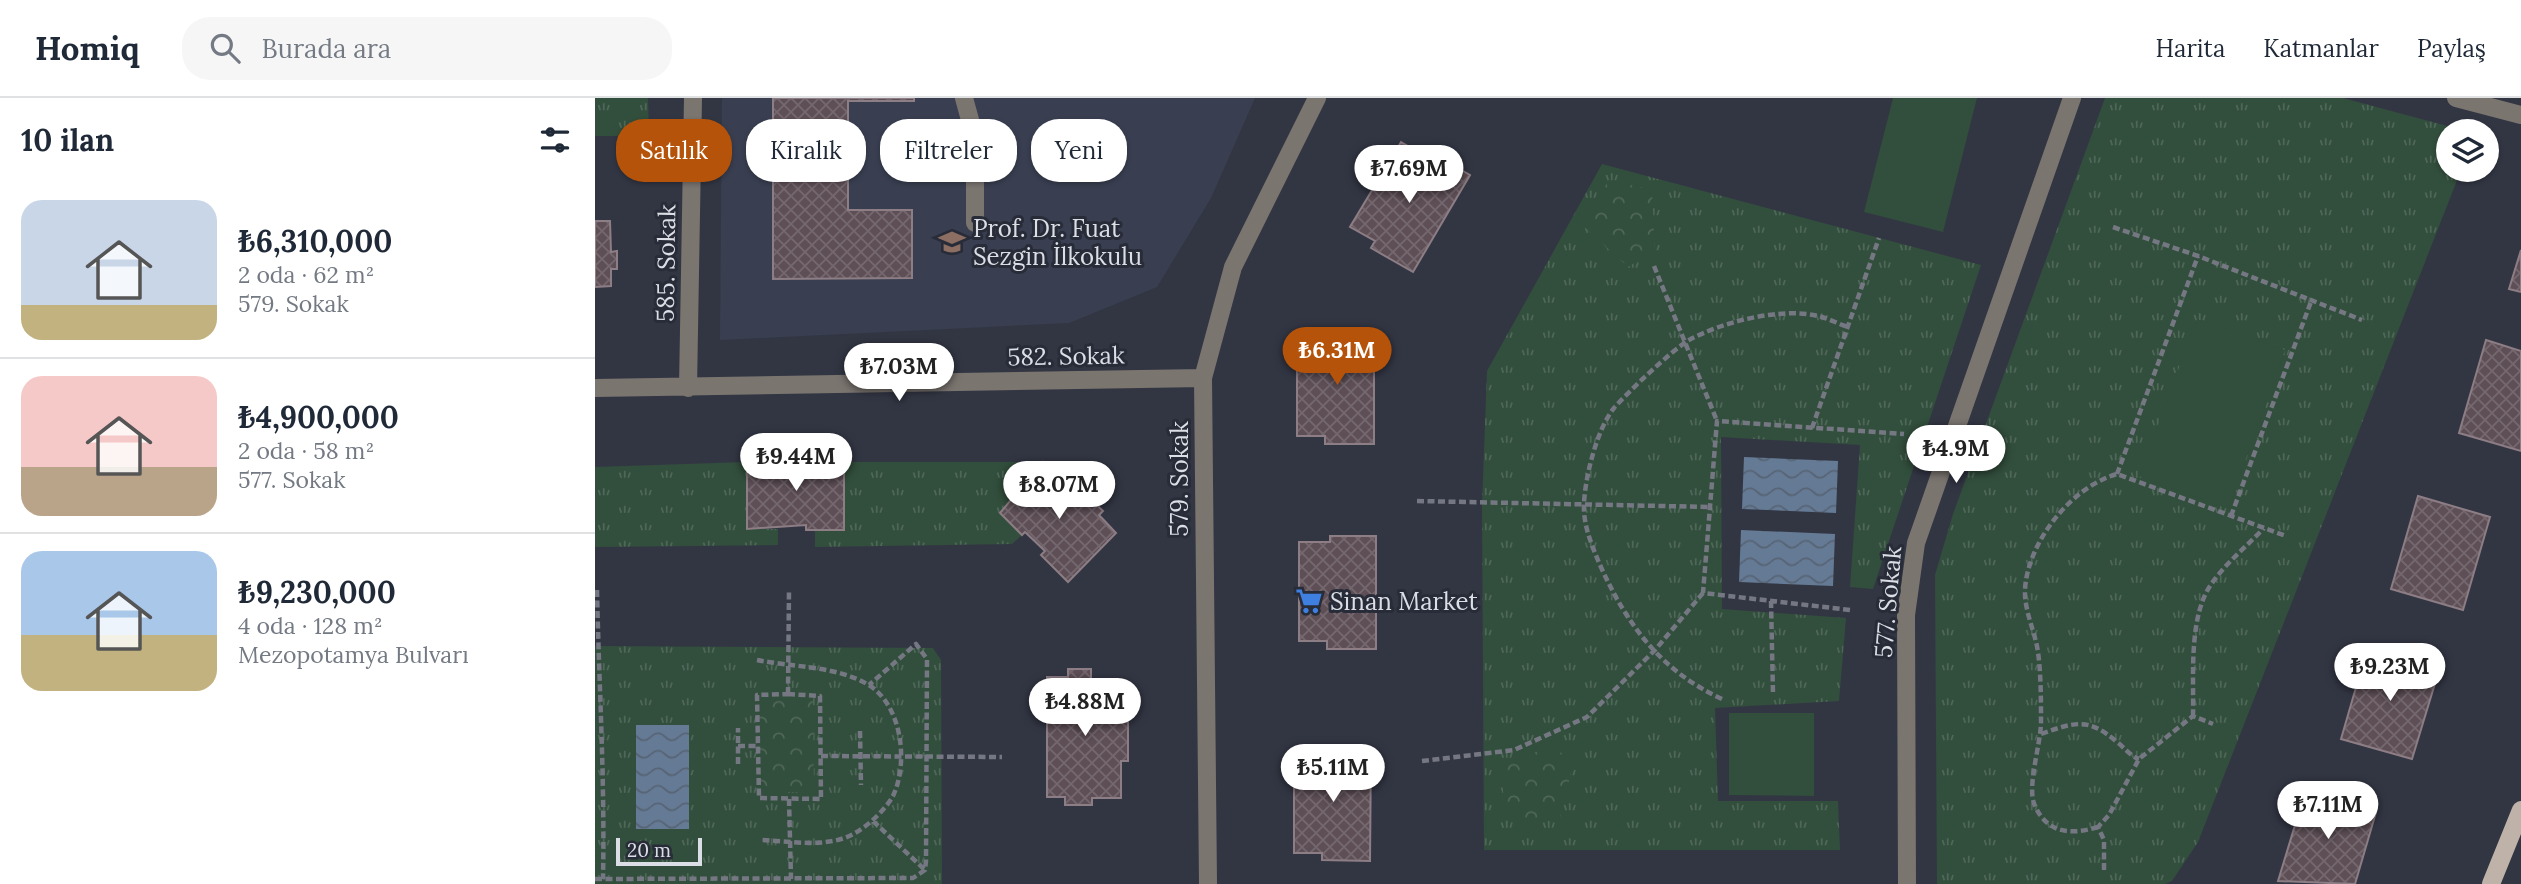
<!DOCTYPE html>
<html lang="tr">
<meta charset="utf-8">
<style>
:root{--surface:#fff;--page:#f6f6f7;--text:#1f2937;--muted:#747a83;--line:#e0e1e3;--accent:#b45309}
body{margin:0;font-family:Lora,serif;background:var(--page);color:var(--text);height:100vh;display:flex;flex-direction:column;font-size:26px;white-space:nowrap}
*{box-sizing:border-box;margin:0}
p{font-size:23px;color:var(--muted)}
.icon{flex:none;width:38px;height:38px;fill:none;stroke:currentColor;stroke-width:2;stroke-linecap:round;stroke-linejoin:round}
.map{position:relative;flex:1;overflow:hidden}
.drawer{display:flex;flex-direction:column;background:var(--surface);width:595px}
.drawer>*{flex:none}
.hud{position:absolute;left:21px;top:21px;width:665px;height:63px;display:flex;gap:14px}
.fabs{position:absolute;left:1841px;top:21px;display:grid;gap:14px}
.fabs a{display:grid;place-items:center;width:63px;height:63px;border-radius:50%;background:var(--surface);box-shadow:0 2px 5px #0004;font-size:35px}
.scale{position:absolute;left:21px;bottom:18px;width:86px;box-sizing:border-box;padding-left:7px;border:4px solid #dbdee5;border-top:0;font-size:19px;line-height:24px;white-space:nowrap;color:#dbdee5;-webkit-text-stroke:5px #282c38;paint-order:stroke}
.price{position:absolute;translate:-50% -60px;padding:0 16px;border-radius:24px;background:#fff;color:#222;font-size:23px;line-height:46px;filter:drop-shadow(0 2px 4px #0008)}
.price::after{content:'';position:absolute;left:50%;top:42px;width:21px;height:16px;margin-left:-10px;background:inherit;clip-path:polygon(0 0,100% 0,50% 100%)}
.price.current{background:var(--accent);color:#fff}
ul{padding:0;list-style:none}
li{display:flex;align-items:center;gap:21px;height:175px;padding:0 21px}
li+li{border-top:2px solid var(--line)}
li span{display:grid;place-items:center;flex:none;width:196px;height:140px;border-radius:21px;color:#555}
li>.icon{margin-inline-start:auto}
span .icon{width:84px;height:84px;fill:#fffc;stroke-width:1}
li b{font-size:30px}
h2{display:flex;justify-content:space-between;align-items:center;height:84px;padding:0 21px;font-size:30px}
.pill{padding:0 24px;border-radius:28px;background:var(--surface);box-shadow:0 2px 5px #0004;font-size:24px;line-height:63px}
.pill.current{background:var(--accent);color:#fff}
header{display:flex;align-items:center;gap:42px;box-sizing:border-box;height:98px;padding:0 35px;background:var(--surface);border-bottom:2px solid var(--line)}
header strong{font-size:33px}
nav{display:flex;gap:38px;margin-inline-start:auto;font-size:24px}
.search{width:490px;height:63px;background:var(--page);display:flex;align-items:center;gap:18px;box-sizing:border-box;padding:0 24px;border-radius:28px;color:var(--muted);font-size:26px}
main{display:flex;flex:1;min-height:0}
.map>svg:first-child{display:block}
.built{fill:#393f51}
.grass{fill:url(#grass-tufts)}
.park{fill:url(#park-crowns)}
.pitch{fill:#324e3c}
.water{fill:url(#water-waves)}
.building{fill:url(#building-cross-hatch);stroke:#8d7d84;stroke-width:2}
.lines{fill:none;stroke-linecap:round;stroke-linejoin:round}
.path{stroke:#757883;stroke-width:4.5;stroke-dasharray:7 3.5;stroke-linecap:butt}
.minor{stroke:#7b7570;stroke-width:18}
.major{stroke:#beb2a9;stroke-width:18}
.labels{text-anchor:middle;dominant-baseline:central;stroke-width:6;stroke-linejoin:round;paint-order:stroke}
.poi-label{font-size:24px;fill:#dbdee5;stroke:#282c38;text-anchor:start}
.street-label{font-size:24px;fill:#dbdee5;stroke:#282c38}
</style>
<header>
<strong>Homiq</strong>
<div class="search"><svg class="icon" aria-label="search" viewBox="0 0 24 24"><circle cx="10" cy="10" r="6"/><path d="M15 15l6 6"/></svg>Burada ara</div>
<nav><a>Harita</a><a>Katmanlar</a><a>Paylaş</a></nav>
</header>
<main>
<section class="drawer">
<h2>10 ilan<svg class="icon" aria-label="filters" viewBox="0 0 24 24"><path d="M4 7h16M4 17h16"/><circle cx="9" cy="7" r="2"/><circle cx="15" cy="17" r="2"/></svg></h2>
<ul>
<li><span style="background:linear-gradient(#c9d6e8 75%,#c2b280 0)"><svg class="icon" aria-label="home" viewBox="0 0 24 24"><path d="M3 11l9-7 9 7M6 9v11h12V9"/></svg></span><div><b>₺6,310,000</b><p>2 oda · 62 m²</p><p>579. Sokak</p></div></li>
<li><span style="background:linear-gradient(#f6c9c9 65%,#b9a48a 0)"><svg class="icon" aria-label="home" viewBox="0 0 24 24"><path d="M3 11l9-7 9 7M6 9v11h12V9"/></svg></span><div><b>₺4,900,000</b><p>2 oda · 58 m²</p><p>577. Sokak</p></div></li>
<li><span style="background:linear-gradient(#a9c7e8 60%,#c2b280 0)"><svg class="icon" aria-label="home" viewBox="0 0 24 24"><path d="M3 11l9-7 9 7M6 9v11h12V9"/></svg></span><div><b>₺9,230,000</b><p>4 oda · 128 m²</p><p>Mezopotamya Bulvarı</p></div></li>
</ul>
</section>
<div class="map">
<svg width="1926" height="786" viewBox="0 0 1926 786">
<defs>
<pattern id="grass-tufts" width="24" height="20" patternUnits="userSpaceOnUse" patternTransform="scale(1.75)"><rect width="24" height="20" fill="#324e3c"/><path d="M3 7l-1-3M5 7V3M7 7l1-3M15 17l-1-3M17 17v-4M19 17l1-3" fill="none" stroke="#4f6758"/></pattern>
<pattern id="park-crowns" width="20" height="18" patternUnits="userSpaceOnUse" patternTransform="scale(1.75)"><rect width="20" height="18" fill="#324e3c"/><path d="M2 6a3 3 0 1 1 6 0M12 15a3 3 0 1 1 6 0" fill="none" stroke="#4f6758"/></pattern>
<pattern id="water-waves" width="16" height="10" patternUnits="userSpaceOnUse" patternTransform="scale(1.75)"><rect width="16" height="10" fill="#657a95"/><path d="M0 5q4-4 8 0t8 0" fill="none" stroke="#576475"/></pattern>
<pattern id="building-cross-hatch" width="8" height="8" patternUnits="userSpaceOnUse" patternTransform="scale(1.75)"><rect width="8" height="8" fill="#5e4f56"/><path d="M0 0l8 8M0 8l8-8" fill="none" stroke="#74686e"/></pattern>
</defs>
<rect width="100%" height="100%" fill="#323643"/>
<path class="built" d="M 127,0 L 660,0 L 616,100 L 562,189 L 474,225 L 125,242 Z"/>
<path class="grass" d="M 0,0 L 53,0 L 54,38 L 0,38 Z
M 1510,0 L 1748,0 L 1871,33 L 1853,33 L 1853,72 L 1866,72 L 1603,744 L 1577,783 L 1570,786 L 1342,786 L 1340,477 L 1358,416 Z
M 1007,66 L 1386,167 L 1278,491 L 1255,489 L 1265,347 L 1126,339 L 1127,511 L 1251,520 L 1244,603 L 1120,610 L 1123,703 L 1243,703 L 1245,752 L 889,752 L 887,406 L 892,273 Z
M 152,364 L 152,431 L 183,431 L 183,447 L 0,449 L 0,369 Z
M 249,364 L 448,364 L 405,415 L 427,437 L 417,446 L 220,449 L 220,432 L 249,432 Z
M 0,548 L 338,550 L 346,562 L 347,786 L 0,786 Z"/>
<path class="park" d="M 1013,83 L 1057,91 L 1060,152 L 1033,169 L 988,128 Z
M 164,599 L 218,599 L 219,694 L 165,694 Z
M 959,648 L 978,666 L 964,724 L 909,719 L 907,665 Z"/>
<path class="pitch" d="M 1298,0 L 1382,0 L 1348,134 L 1269,114 Z
M 1602,221 L 1690,252 L 1633,411 L 1544,378 Z
M 1134,615 L 1219,615 L 1219,698 L 1134,697 Z"/>
<path class="water" d="M 1149,359 L 1243,363 L 1241,415 L 1147,411 Z
M 1146,432 L 1240,436 L 1238,488 L 1144,484 Z
M 41,627 L 94,627 L 94,731 L 41,731 Z"/>
<path class="building" d="M 178,0 L 319,0 L 319,3 L 253,3 L 253,112 L 317,112 L 317,180 L 178,181 Z
M 806,44 L 832,59 L 835,54 L 875,77 L 818,174 L 776,150 L 780,143 L 755,129 Z
M 0,123 L 15,123 L 16,154 L 22,153 L 22,171 L 16,171 L 16,188 L 0,189 Z
M 1926,152 L 1926,194 L 1914,191 Z
M 733,233 L 779,233 L 779,346 L 730,346 L 730,338 L 702,338 L 702,239 L 733,239 Z
M 1891,242 L 1926,253 L 1926,353 L 1864,335 Z
M 180,357 L 224,357 L 224,364 L 249,364 L 249,432 L 211,432 L 211,427 L 152,431 L 152,364 L 180,364 Z
M 448,364 L 472,386 L 476,382 L 508,413 L 504,417 L 521,435 L 473,484 L 446,457 L 450,453 L 430,434 L 427,437 L 405,415 Z
M 1823,398 L 1895,419 L 1868,512 L 1796,491 Z
M 735,438 L 781,438 L 781,551 L 732,551 L 732,543 L 704,543 L 704,444 L 735,444 Z
M 1773,548 L 1845,569 L 1817,661 L 1746,641 Z
M 473,571 L 496,571 L 496,583 L 526,583 L 526,615 L 533,615 L 533,663 L 526,663 L 526,700 L 497,700 L 497,707 L 470,707 L 470,699 L 452,699 L 452,579 L 473,579 Z
M 729,650 L 776,650 L 775,763 L 727,762 L 727,755 L 699,755 L 699,656 L 729,656 Z
M 1711,691 L 1782,711 L 1760,786 L 1683,783 Z"/>
<g class="lines">
<path class="path" d="M 1518,129 L 1603,158 L 1767,222
M 1059,168 L 1122,323
M 1217,330 L 1284,140
M 1522,376 L 1603,158
M 822,403 L 1115,409
M 1636,418 L 1717,201
M 2,492 C 4,588 10,684 8,781
M 1176,503 L 1178,596
M 1255,512 L 1108,495 L 1122,323 L 1309,336
M 162,562 C 197,569 241,568 272,586 C 307,606 314,664 298,698 C 290,712 274,727 260,735 C 233,751 195,743 165,742
M 193,596 L 225,598 L 226,701 L 164,700 L 162,597 Z
M 193,596 L 194,492
M 1127,601 C 1066,573 1032,527 1005,467 C 997,448 988,427 989,406 C 990,379 1002,331 1019,310 C 1032,295 1077,252 1094,242 C 1128,224 1184,209 1223,218 C 1233,220 1243,226 1253,229
M 1598,618 C 1599,579 1593,518 1617,485 C 1631,465 1652,448 1669,430
M 265,633 L 266,687
M 1446,636 C 1480,624 1493,619 1522,644 C 1530,650 1535,658 1544,661
M 143,648 L 163,648
M 226,658 L 407,659
M 827,663 L 919,652 L 992,619 L 1060,552 L 1108,495
M 143,666 L 143,630
M 194,701 L 196,781
M 278,723 L 330,772
M 1503,729 C 1476,737 1453,736 1440,708 C 1431,690 1446,646 1446,624 C 1446,601 1446,577 1443,554 C 1440,533 1429,513 1430,491 C 1433,444 1476,389 1522,376 L 1691,438
M 1509,772 L 1509,742 L 1503,729 L 1514,717 L 1544,661 L 1598,618 L 1618,626
M 0,781 L 318,780 L 330,772 L 331,763 L 332,561 L 321,546 L 274,587"/>
<path class="minor" d="M 369,0 L 380,40 L 380,125
M 1861,0 L 1926,17
M 0,290 L 608,280
M 93,290 L 98,0
M 613,786 L 608,280 L 638,169 L 722,0
M 1312,786 L 1311,517 L 1321,445 L 1477,0"/>
<path class="major" d="M 1896,786 L 1926,712"/>
</g>
<defs>
<g id="school-bare" transform="scale(2.1)"><path d="M0-5L7-2L0 1L-7-2ZM-4 1L0 2.5L4 1V4Q0 6-4 4Z" fill="#8d6e63" stroke="#282c38" stroke-width="2.5" paint-order="stroke"/></g>
<g id="supermarket-bare" transform="scale(2.1)"><path d="M-6-5.5h2.5l.6 2H6L4.5 2H-2.5L-4.4-4H-6ZM-1.5 3.2a1.3 1.3 0 1 0 .1 0ZM3 3.2a1.3 1.3 0 1 0 .1 0Z" fill="#3f7fe0" stroke="#282c38" stroke-width="2.5" paint-order="stroke"/></g>
</defs>
<g fill-rule="evenodd">
<use href="#school-bare" x="357" y="144"/>
<use href="#supermarket-bare" x="714" y="503"/>
</g>
<g class="labels">
<g class="poi-label">
<text x="378" y="130">Prof. Dr. Fuat<tspan x="378" dy="28">Sezgin İlkokulu</tspan></text>
<text x="735" y="503">Sinan Market</text>
</g>
<g class="street-label">
<text transform="translate(71 165) rotate(-89)">585. Sokak</text>
<text transform="translate(471 258) rotate(-1)">582. Sokak</text>
<text transform="translate(584 381) rotate(-90)">579. Sokak</text>
<text transform="translate(1293 504) rotate(-85)">577. Sokak</text>
</g>
</g>
</svg>
<div class="fabs">
<a><svg class="icon" aria-label="layers" viewBox="0 0 24 24"><path d="M12 4l9 5-9 5-9-5zM3 14l9 5 9-5"/></svg></a>
</div>
<div class="scale">20 m</div>
<b class="price" style="left:814px;top:107px">₺7.69M</b>
<b class="price current" style="left:742px;top:289px">₺6.31M</b>
<b class="price" style="left:304px;top:305px">₺7.03M</b>
<b class="price" style="left:1361px;top:387px">₺4.9M</b>
<b class="price" style="left:201px;top:395px">₺9.44M</b>
<b class="price" style="left:464px;top:423px">₺8.07M</b>
<b class="price" style="left:1795px;top:605px">₺9.23M</b>
<b class="price" style="left:490px;top:640px">₺4.88M</b>
<b class="price" style="left:738px;top:706px">₺5.11M</b>
<b class="price" style="left:1733px;top:743px">₺7.11M</b>
<div class="hud">
<a class="pill current">Satılık</a>
<a class="pill">Kiralık</a>
<a class="pill">Filtreler</a>
<a class="pill">Yeni</a>
</div>
</div>
</main>
